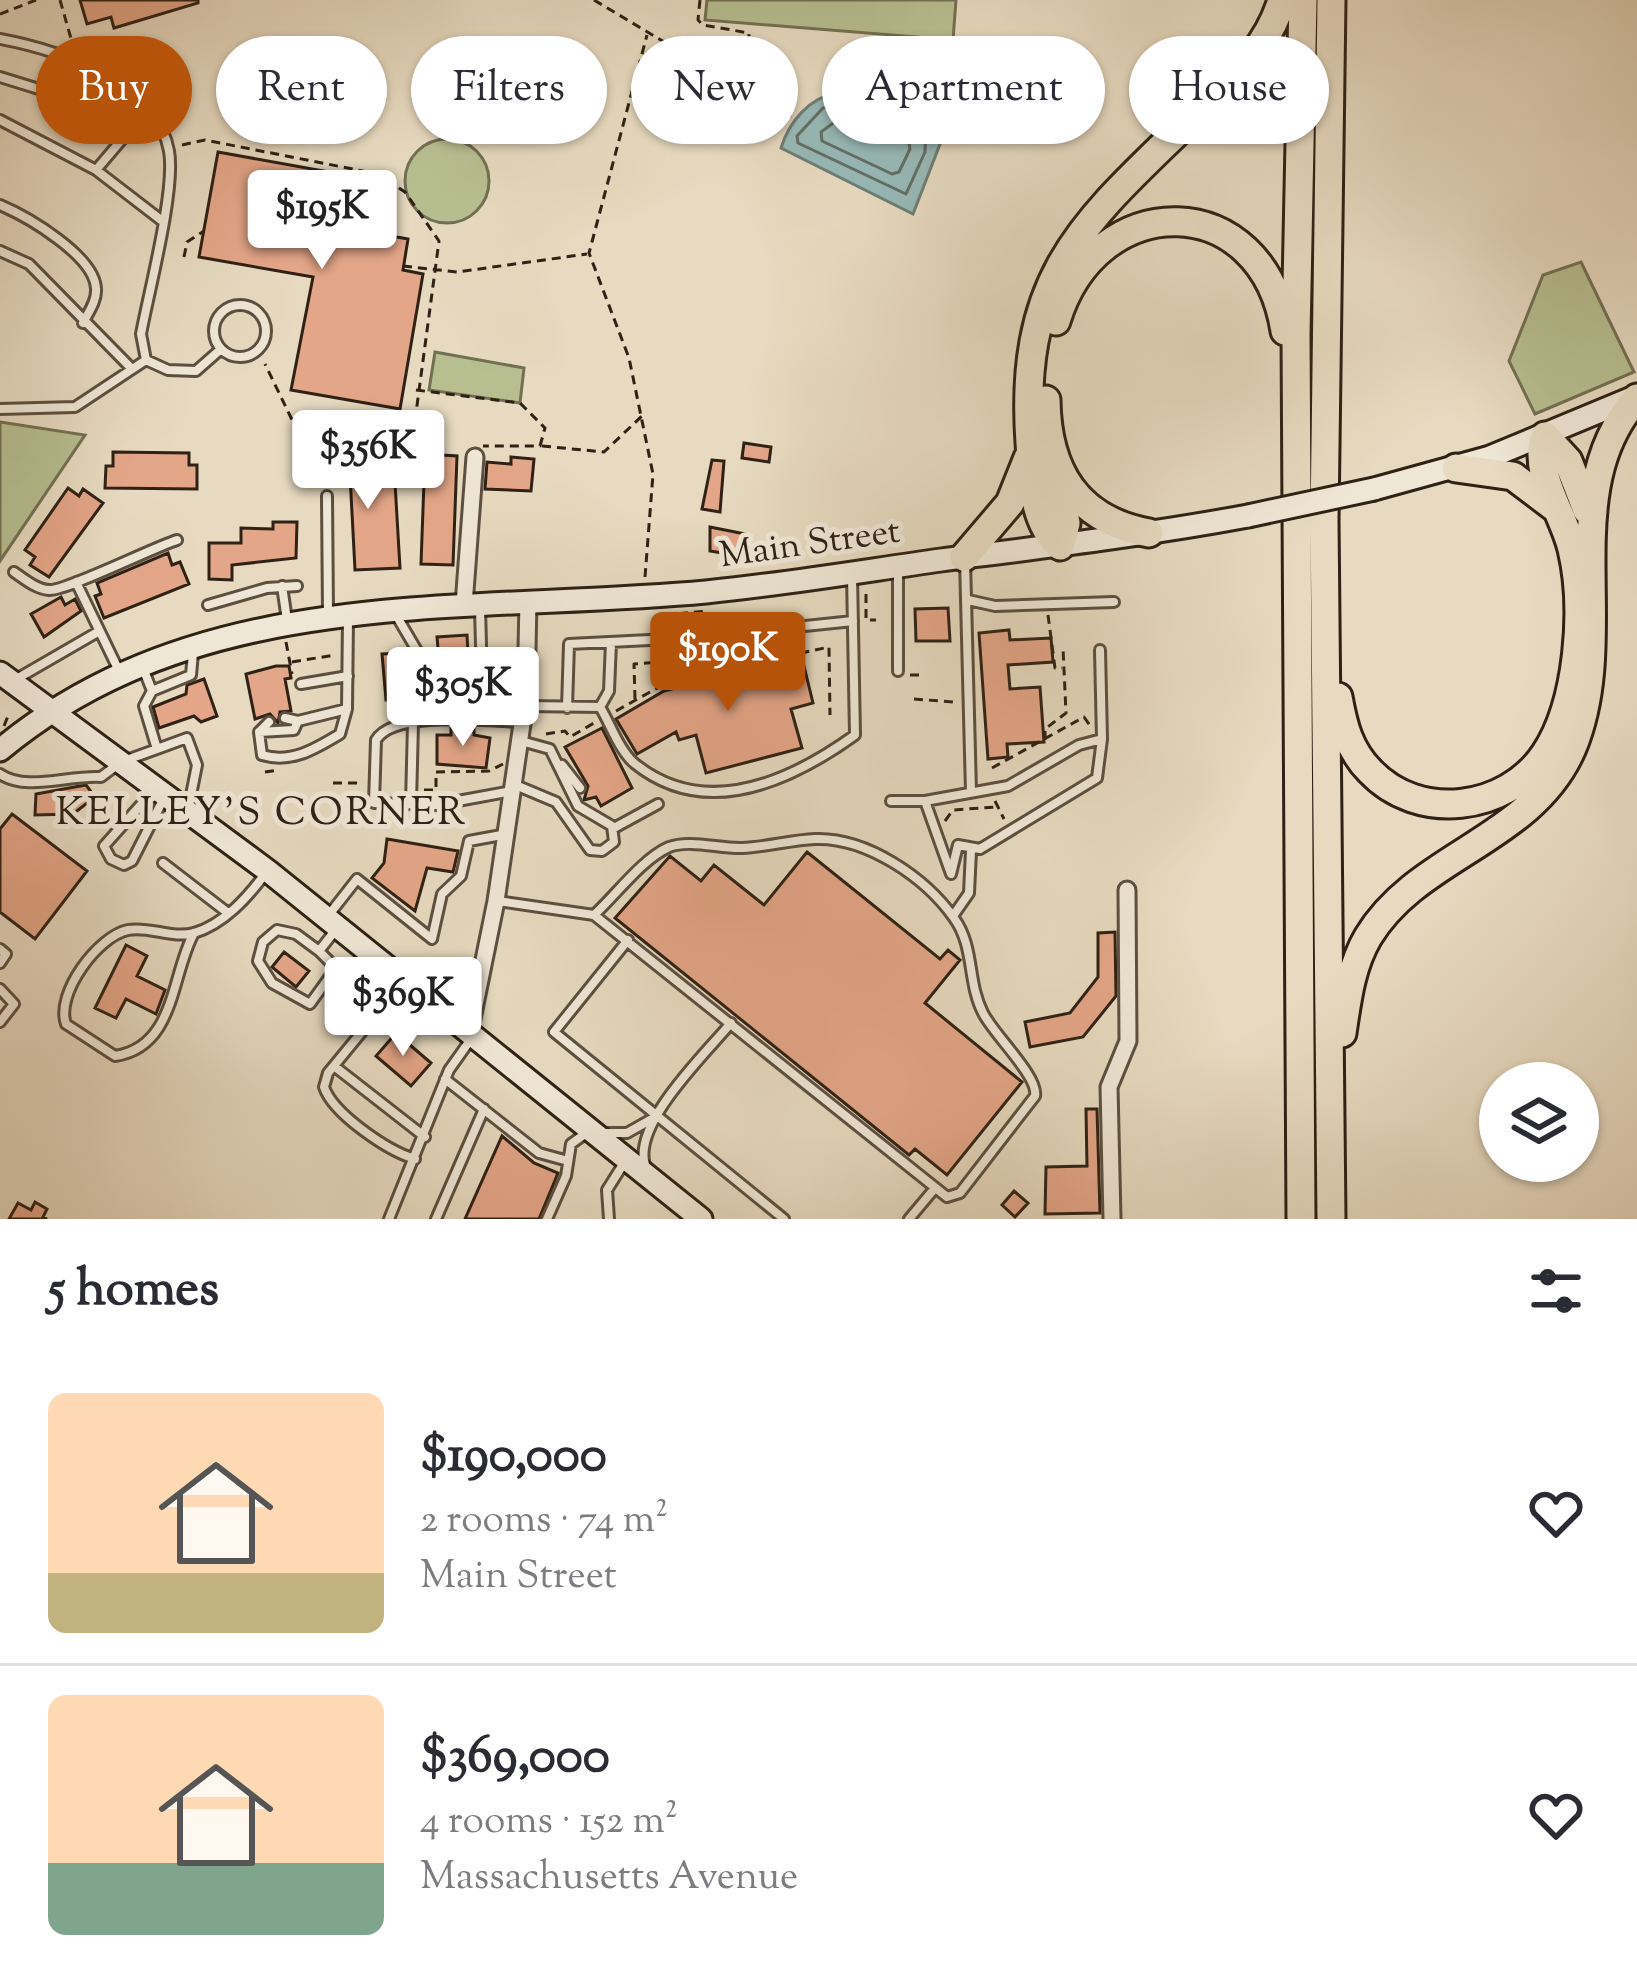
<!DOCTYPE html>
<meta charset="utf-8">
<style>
:root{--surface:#fff;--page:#f7f7f7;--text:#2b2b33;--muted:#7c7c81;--line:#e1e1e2;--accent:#b45309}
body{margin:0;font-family:"Sorts Mill Goudy",serif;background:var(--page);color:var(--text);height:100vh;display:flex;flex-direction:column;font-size:45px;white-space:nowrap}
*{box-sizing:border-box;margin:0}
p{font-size:39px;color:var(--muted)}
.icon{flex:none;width:66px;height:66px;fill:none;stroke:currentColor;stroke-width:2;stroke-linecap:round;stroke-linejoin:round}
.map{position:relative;height:1219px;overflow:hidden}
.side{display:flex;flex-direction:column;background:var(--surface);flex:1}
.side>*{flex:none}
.top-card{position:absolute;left:36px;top:36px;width:1566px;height:108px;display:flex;gap:24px}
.buttons{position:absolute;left:1479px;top:1062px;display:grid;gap:24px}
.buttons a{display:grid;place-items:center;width:120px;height:120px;border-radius:50%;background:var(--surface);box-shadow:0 3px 9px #0004;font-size:60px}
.price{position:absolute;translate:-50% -102px;padding:0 27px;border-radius:12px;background:#fff;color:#222;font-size:39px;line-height:78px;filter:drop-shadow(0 3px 6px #0008)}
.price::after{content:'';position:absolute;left:50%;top:72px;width:36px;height:27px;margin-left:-18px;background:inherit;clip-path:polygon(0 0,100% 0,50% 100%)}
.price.active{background:var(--accent);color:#fff}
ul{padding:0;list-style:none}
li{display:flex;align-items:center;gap:36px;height:300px;padding:0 48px}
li+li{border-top:3px solid var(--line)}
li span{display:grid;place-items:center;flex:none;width:336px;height:240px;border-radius:18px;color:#555}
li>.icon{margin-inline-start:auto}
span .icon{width:144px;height:144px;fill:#fffc;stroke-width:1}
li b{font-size:51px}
h2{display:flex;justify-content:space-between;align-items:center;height:144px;padding:0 48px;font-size:51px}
.tag{padding:0 42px;border-radius:54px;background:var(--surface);box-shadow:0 3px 9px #0004;font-size:42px;line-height:108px}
.tag.active{background:var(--accent);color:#fff}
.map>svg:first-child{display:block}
.green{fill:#b7bf91;stroke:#727053;stroke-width:3}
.water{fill:#97bab8;stroke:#6d7d77;stroke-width:3}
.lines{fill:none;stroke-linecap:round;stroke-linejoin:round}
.shore{stroke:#626e66;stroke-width:3}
.building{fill:#e4a688;stroke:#2e2115;stroke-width:3}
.service-casing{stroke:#5c4f40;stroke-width:14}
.minor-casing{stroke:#5c4f40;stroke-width:21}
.secondary-casing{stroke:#2e2115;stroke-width:27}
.motorway-casing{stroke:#2e2115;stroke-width:33}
.path{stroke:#2e2115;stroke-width:3;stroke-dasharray:9 6;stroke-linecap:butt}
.service{stroke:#efe7d6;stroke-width:8}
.minor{stroke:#efe7d6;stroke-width:15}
.secondary{stroke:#efe7d6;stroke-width:21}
.motorway{stroke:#e7dac0;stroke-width:27}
.secondary-bridge-casing{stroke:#2e2115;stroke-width:27;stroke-linecap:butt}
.secondary-bridge{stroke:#efe7d6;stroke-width:21}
.labels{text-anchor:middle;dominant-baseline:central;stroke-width:10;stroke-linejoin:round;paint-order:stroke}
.street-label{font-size:36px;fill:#2e2115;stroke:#efe7d6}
.neighbourhood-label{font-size:39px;letter-spacing:3px;fill:#2e2115;stroke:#efe7d6}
</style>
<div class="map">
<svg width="1637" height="1219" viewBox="0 0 1637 1219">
<rect width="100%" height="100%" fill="#e7dac0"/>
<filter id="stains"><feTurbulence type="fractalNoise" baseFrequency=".00167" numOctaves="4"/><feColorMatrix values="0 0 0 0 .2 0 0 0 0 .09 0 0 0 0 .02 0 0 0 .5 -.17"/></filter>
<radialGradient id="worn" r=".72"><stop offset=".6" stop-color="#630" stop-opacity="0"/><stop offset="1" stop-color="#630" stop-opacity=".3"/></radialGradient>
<path class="green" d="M 707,0 L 956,0 L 953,40 L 705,20 Z
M405 181a42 42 0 1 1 84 0a42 42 0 1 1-84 0Z
M 1581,262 L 1634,372 L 1535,414 L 1509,361 L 1543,275 Z
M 435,352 L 524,368 L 520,403 L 429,390 Z
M 0,422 L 85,435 L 0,561 Z"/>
<path class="water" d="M 836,93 L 923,110 L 947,126 L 913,214 L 781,148 C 789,122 809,98 836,93 Z"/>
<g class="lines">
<path class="shore" d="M 834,105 L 926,127 L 925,152 L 906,194 L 798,143 L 797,136 L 823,108 Z
M 836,121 L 908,137 L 910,149 L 899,172 L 892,174 L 822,141 L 821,132 Z"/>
</g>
<path class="building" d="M 80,0 L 198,0 L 198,3 L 114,28 L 111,17 L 87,24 Z
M 218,152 L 351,176 L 348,193 L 382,199 L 374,233 L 408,239 L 403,270 L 423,274 L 400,409 L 291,390 L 313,277 L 199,257 Z
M 744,443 L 771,447 L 769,462 L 742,458 Z
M 113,452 L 189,453 L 189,465 L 197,465 L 197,489 L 105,488 L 106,466 L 113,466 Z
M 368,453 L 369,484 L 395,483 L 400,568 L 355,570 L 350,475 L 319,476 L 319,456 Z
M 425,454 L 457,456 L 453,565 L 421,564 Z
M 511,457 L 534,459 L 531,491 L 485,489 L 487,462 L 511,464 Z
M 712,460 L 724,461 L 720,512 L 702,509 Z
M 68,488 L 79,496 L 83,489 L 103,503 L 49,577 L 30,565 L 35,557 L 25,550 Z
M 273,522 L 297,522 L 296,558 L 232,565 L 232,580 L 209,579 L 209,543 L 241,543 L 241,528 L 273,529 Z
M 710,527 L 750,535 L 746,557 L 710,551 Z
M 168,553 L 172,565 L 180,562 L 189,584 L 104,618 L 95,596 L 101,594 L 97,583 Z
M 61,597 L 65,605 L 75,599 L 81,611 L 44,637 L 31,614 Z
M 948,608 L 950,641 L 916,641 L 915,609 Z
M 1009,630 L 1010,640 L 1051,638 L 1053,662 L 1008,665 L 1010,689 L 1040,687 L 1044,742 L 1007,744 L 1008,757 L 988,759 L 979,633 Z
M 467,635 L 469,672 L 440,672 L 437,637 Z
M 405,653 L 407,686 L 413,686 L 414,698 L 386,700 L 382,654 Z
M 801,654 L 813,703 L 791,709 L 802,748 L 706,773 L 696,735 L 679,740 L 676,732 L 637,754 L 616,719 L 664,691 Z
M 276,666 L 289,666 L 291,678 L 285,679 L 291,711 L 280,712 L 278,723 L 270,714 L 255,719 L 246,674 Z
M 204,679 L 217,716 L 201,722 L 194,716 L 159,728 L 153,707 L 186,694 L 187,685 Z
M 451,728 L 474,728 L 474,735 L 490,738 L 486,768 L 437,764 L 437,735 L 451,735 Z
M 602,728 L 632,788 L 601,806 L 596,797 L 584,800 L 588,786 L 565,747 Z
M 86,785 L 95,797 L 73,814 L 35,815 L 36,794 Z
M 12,814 L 87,871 L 35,939 L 0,912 L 0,829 Z
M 387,839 L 458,851 L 453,872 L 427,868 L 415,911 L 372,878 L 384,863 Z
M 807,852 L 940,959 L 948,950 L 960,960 L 925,1003 L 1022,1082 L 947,1175 L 915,1149 L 909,1155 L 615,918 L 670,856 L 701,881 L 714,865 L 764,905 Z
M 1115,932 L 1116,996 L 1083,1037 L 1030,1047 L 1025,1022 L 1070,1013 L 1098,977 L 1098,933 Z
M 126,945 L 147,956 L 137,976 L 165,990 L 156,1014 L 126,999 L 116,1018 L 95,1008 Z
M 284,952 L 309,971 L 296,987 L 272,967 Z
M 396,1033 L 431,1063 L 411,1086 L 376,1056 Z
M 1086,1109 L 1097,1109 L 1100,1213 L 1045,1214 L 1046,1167 L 1087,1166 Z
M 502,1136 L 534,1163 L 558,1173 L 539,1219 L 465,1219 Z
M 1014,1191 L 1028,1203 L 1015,1217 L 1002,1205 Z
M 35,1202 L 47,1209 L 43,1217 L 47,1219 L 9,1219 L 18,1203 L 31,1210 Z"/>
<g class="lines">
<g class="service-casing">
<path id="service" d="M 0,39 C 59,50 157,83 169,151 C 176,189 149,291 141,334 L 146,360
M 0,77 L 55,94 L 126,135
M 0,120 L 96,170 L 147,110
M 96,170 L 161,220
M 0,205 C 28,217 95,256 96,289 C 97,301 88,313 83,323
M 0,251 L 29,264 L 131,368
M214 331a26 26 0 1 1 52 0a26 26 0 1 1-52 0Z
M 146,360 L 168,370 L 196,371 L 221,349
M 0,409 L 75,407 L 146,360
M 327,496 L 328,613
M 965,560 L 971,792
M 14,572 C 24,579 36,589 49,590 C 64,592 152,548 177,540
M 76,582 L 119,671
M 282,586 L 287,620
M 968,600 L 995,606 L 1114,602
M 208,605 L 267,588 L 297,586
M 396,615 L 433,678 L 444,683 L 482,681 L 480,608
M 1100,650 L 1102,739
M 898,671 L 898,568
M 13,681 L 96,633
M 301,684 L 348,676
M 152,691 L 191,675 L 193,653
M 526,706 L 600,707
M 600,707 C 610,723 619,750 634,763 C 705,821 791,781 855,735 L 852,575
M 600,707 L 609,691 L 611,642
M 567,708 L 569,644 L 690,638 L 853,621
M 285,718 L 298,721 L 347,709
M 269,722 L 259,732 L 262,755 C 291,764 315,749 340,734 L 347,709 L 348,619
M 259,732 L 294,730 L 298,721
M 1102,739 L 1097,778 L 980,849 L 958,845 L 951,874 L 925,801 L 1008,786 L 1079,745 Z
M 157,749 L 187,738 L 197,765 L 188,810
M 562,765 L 580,788
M 0,774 C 27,792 67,775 101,777 L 121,762 L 157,749 L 144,706 L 152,691 L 143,668
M 513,784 L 556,802 L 590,850 L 602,851 L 614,842 L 612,826 L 578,806 L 550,749 L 521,741
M 155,789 L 104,846 L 111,859 L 124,865 L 132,861 L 164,798
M 512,791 L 436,805 L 374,803 L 376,740 C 394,710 488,721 521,722
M 891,801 L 925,801
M 411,804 L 413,723
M 614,828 L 658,804
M 163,863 L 228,913
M 498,901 L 594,915 C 616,895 642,859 669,847 C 690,839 720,849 742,848 C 767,847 791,840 815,839 C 866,837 925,877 954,918 C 975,947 967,982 983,1013 C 994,1035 1039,1077 1035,1096 L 960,1193 L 947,1197 L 594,915
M 328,916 L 357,879 L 432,939 L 442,894 L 461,876 L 469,841 L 507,834
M 953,916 L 969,893 L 971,851
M 194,933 C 171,974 176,1047 115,1056 L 66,1024 C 55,994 98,936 128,930 C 150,926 172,939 194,933 C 224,924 247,898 265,874
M 628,940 L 554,1032 L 784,1219
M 0,949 L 6,954 L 0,963
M 319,951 L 296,934 L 277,930 L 263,942 L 258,961 L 272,983 L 310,1004 L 336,968 L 319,951 L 338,927
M 402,983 L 328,1073 L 324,1087 C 333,1114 388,1151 415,1159
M 0,989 L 14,1004 L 0,1022
M 334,1066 L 425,1137
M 445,1079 L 539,1153 L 568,1161
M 603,1133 L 627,1133 L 650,1120
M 645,1165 C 632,1124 705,1054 731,1023
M 389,1219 L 449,1070 L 471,1039
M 436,1219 L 484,1109
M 547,1219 L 566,1176 L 571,1144 L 589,1131
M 609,1219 L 607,1190 L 624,1163
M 909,1219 L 935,1188"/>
</g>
<g class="minor-casing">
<path id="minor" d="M 464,605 L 475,457
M 470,1029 L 496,901 L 526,697 L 528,601
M 1112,1219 L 1109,1087 L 1128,1041 L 1127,890"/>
</g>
<g class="secondary-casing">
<path id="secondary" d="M 1374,489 L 1490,457 L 1637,396
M 0,673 L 268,871 L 701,1219
M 0,750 C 201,583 464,614 706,592 C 785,584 863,571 941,560 C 1044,547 1146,535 1248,516"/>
</g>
<g class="motorway-casing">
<path id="motorway" d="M 1056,321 C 1097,186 1263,188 1285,331
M 1046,400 C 1047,471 1077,520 1149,533
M 1054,462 L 1066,523 L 1060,546 C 1032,521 1033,478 1030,443 C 1018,270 1087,220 1201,109 C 1235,76 1268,47 1282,0
M 1456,468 L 1513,476 L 1554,507
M 964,557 L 1010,503 L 1028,458
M 1338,697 C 1343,725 1349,750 1370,771 C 1418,822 1506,812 1545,754 C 1579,703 1586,608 1572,549 C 1564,514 1532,473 1545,436 L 1568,461 L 1587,510
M 1342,1033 C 1347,999 1351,966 1368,937 C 1418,854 1532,841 1572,748 C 1620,634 1553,491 1637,398
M 1301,1219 L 1296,334 L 1303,0
M 1331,1219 L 1324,520 L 1331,0"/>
</g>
<path class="path" d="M 60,0 L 74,49
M 594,0 L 696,61 L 748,74 L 770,102 L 793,118
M 700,0 L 698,20 L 703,25 L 749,33 L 748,71
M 0,14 L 36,0
M 182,145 L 205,140 L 378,174 L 405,192 L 439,241 L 416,413 L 408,430 L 381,435 L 370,421 L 352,430 L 323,422 L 295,426 L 265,364
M 184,257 L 187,242 L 204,231
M 403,266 L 457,272 L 587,254
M 416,390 L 520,403 L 545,428 L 540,446 L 483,446
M 542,446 L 604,452 L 642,416
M 645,577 L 653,474 L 629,358 L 589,253 L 647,35
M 866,594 L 866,620 L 876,620
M 664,615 L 708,611
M 1048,615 L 1055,668 L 1062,668
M 286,642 L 292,674
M 693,660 L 696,676
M 292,662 L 335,655
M 910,675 L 921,675
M 635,699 L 634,664 L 787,652
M 914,699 L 954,702
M 616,711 L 668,682 L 829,647 L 830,715
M 4,726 L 8,716
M 546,734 L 565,731 L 570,737 L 594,723
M 1045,740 L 1045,729 L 1066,713 L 1063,648
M 992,768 L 1084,717 L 1091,727
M 265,772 L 279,770
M 333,783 L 361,783
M 424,790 L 436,790 L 436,772 L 489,771 L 503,764
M 995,801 L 1004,819
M 945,821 L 953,810 L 996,807"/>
<use href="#service" class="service"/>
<use href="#minor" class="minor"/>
<use href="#secondary" class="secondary"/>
<use href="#motorway" class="motorway"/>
<g class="secondary-bridge-casing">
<path id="secondary-bridge" d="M 1248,516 L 1374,489"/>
</g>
<use href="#secondary-bridge" class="secondary-bridge"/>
</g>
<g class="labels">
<g class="street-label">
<text transform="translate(810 545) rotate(-8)">Main Street</text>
</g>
<g class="neighbourhood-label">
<text x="262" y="815">KELLEY'S CORNER</text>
</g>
</g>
<rect width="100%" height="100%" filter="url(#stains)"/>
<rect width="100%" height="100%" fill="url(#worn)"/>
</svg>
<div class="buttons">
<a><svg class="icon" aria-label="layers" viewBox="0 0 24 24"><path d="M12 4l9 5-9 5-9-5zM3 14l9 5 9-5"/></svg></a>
</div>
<b class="price" style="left:322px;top:272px">$195K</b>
<b class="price" style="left:368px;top:512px">$356K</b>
<b class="price active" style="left:728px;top:714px">$190K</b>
<b class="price" style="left:463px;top:749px">$305K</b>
<b class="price" style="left:403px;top:1059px">$369K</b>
<div class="top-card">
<a class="tag active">Buy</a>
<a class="tag">Rent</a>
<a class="tag">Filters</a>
<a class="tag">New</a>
<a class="tag">Apartment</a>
<a class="tag">House</a>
</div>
</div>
<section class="side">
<h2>5 homes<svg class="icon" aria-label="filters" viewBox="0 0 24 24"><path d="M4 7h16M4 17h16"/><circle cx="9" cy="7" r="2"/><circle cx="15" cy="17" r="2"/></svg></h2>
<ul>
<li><span style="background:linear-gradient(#ffd9b3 75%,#c2b280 0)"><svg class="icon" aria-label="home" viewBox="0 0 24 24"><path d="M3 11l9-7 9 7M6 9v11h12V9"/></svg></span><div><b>$190,000</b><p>2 rooms · 74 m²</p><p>Main Street</p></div><svg class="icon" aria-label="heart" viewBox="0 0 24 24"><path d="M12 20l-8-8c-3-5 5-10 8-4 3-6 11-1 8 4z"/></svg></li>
<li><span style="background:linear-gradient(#ffd9b3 70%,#7fa58c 0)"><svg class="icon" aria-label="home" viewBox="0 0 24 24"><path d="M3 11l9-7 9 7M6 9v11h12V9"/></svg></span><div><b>$369,000</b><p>4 rooms · 152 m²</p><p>Massachusetts Avenue</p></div><svg class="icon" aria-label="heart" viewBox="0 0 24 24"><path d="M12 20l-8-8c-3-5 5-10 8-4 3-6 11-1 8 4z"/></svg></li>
</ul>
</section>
